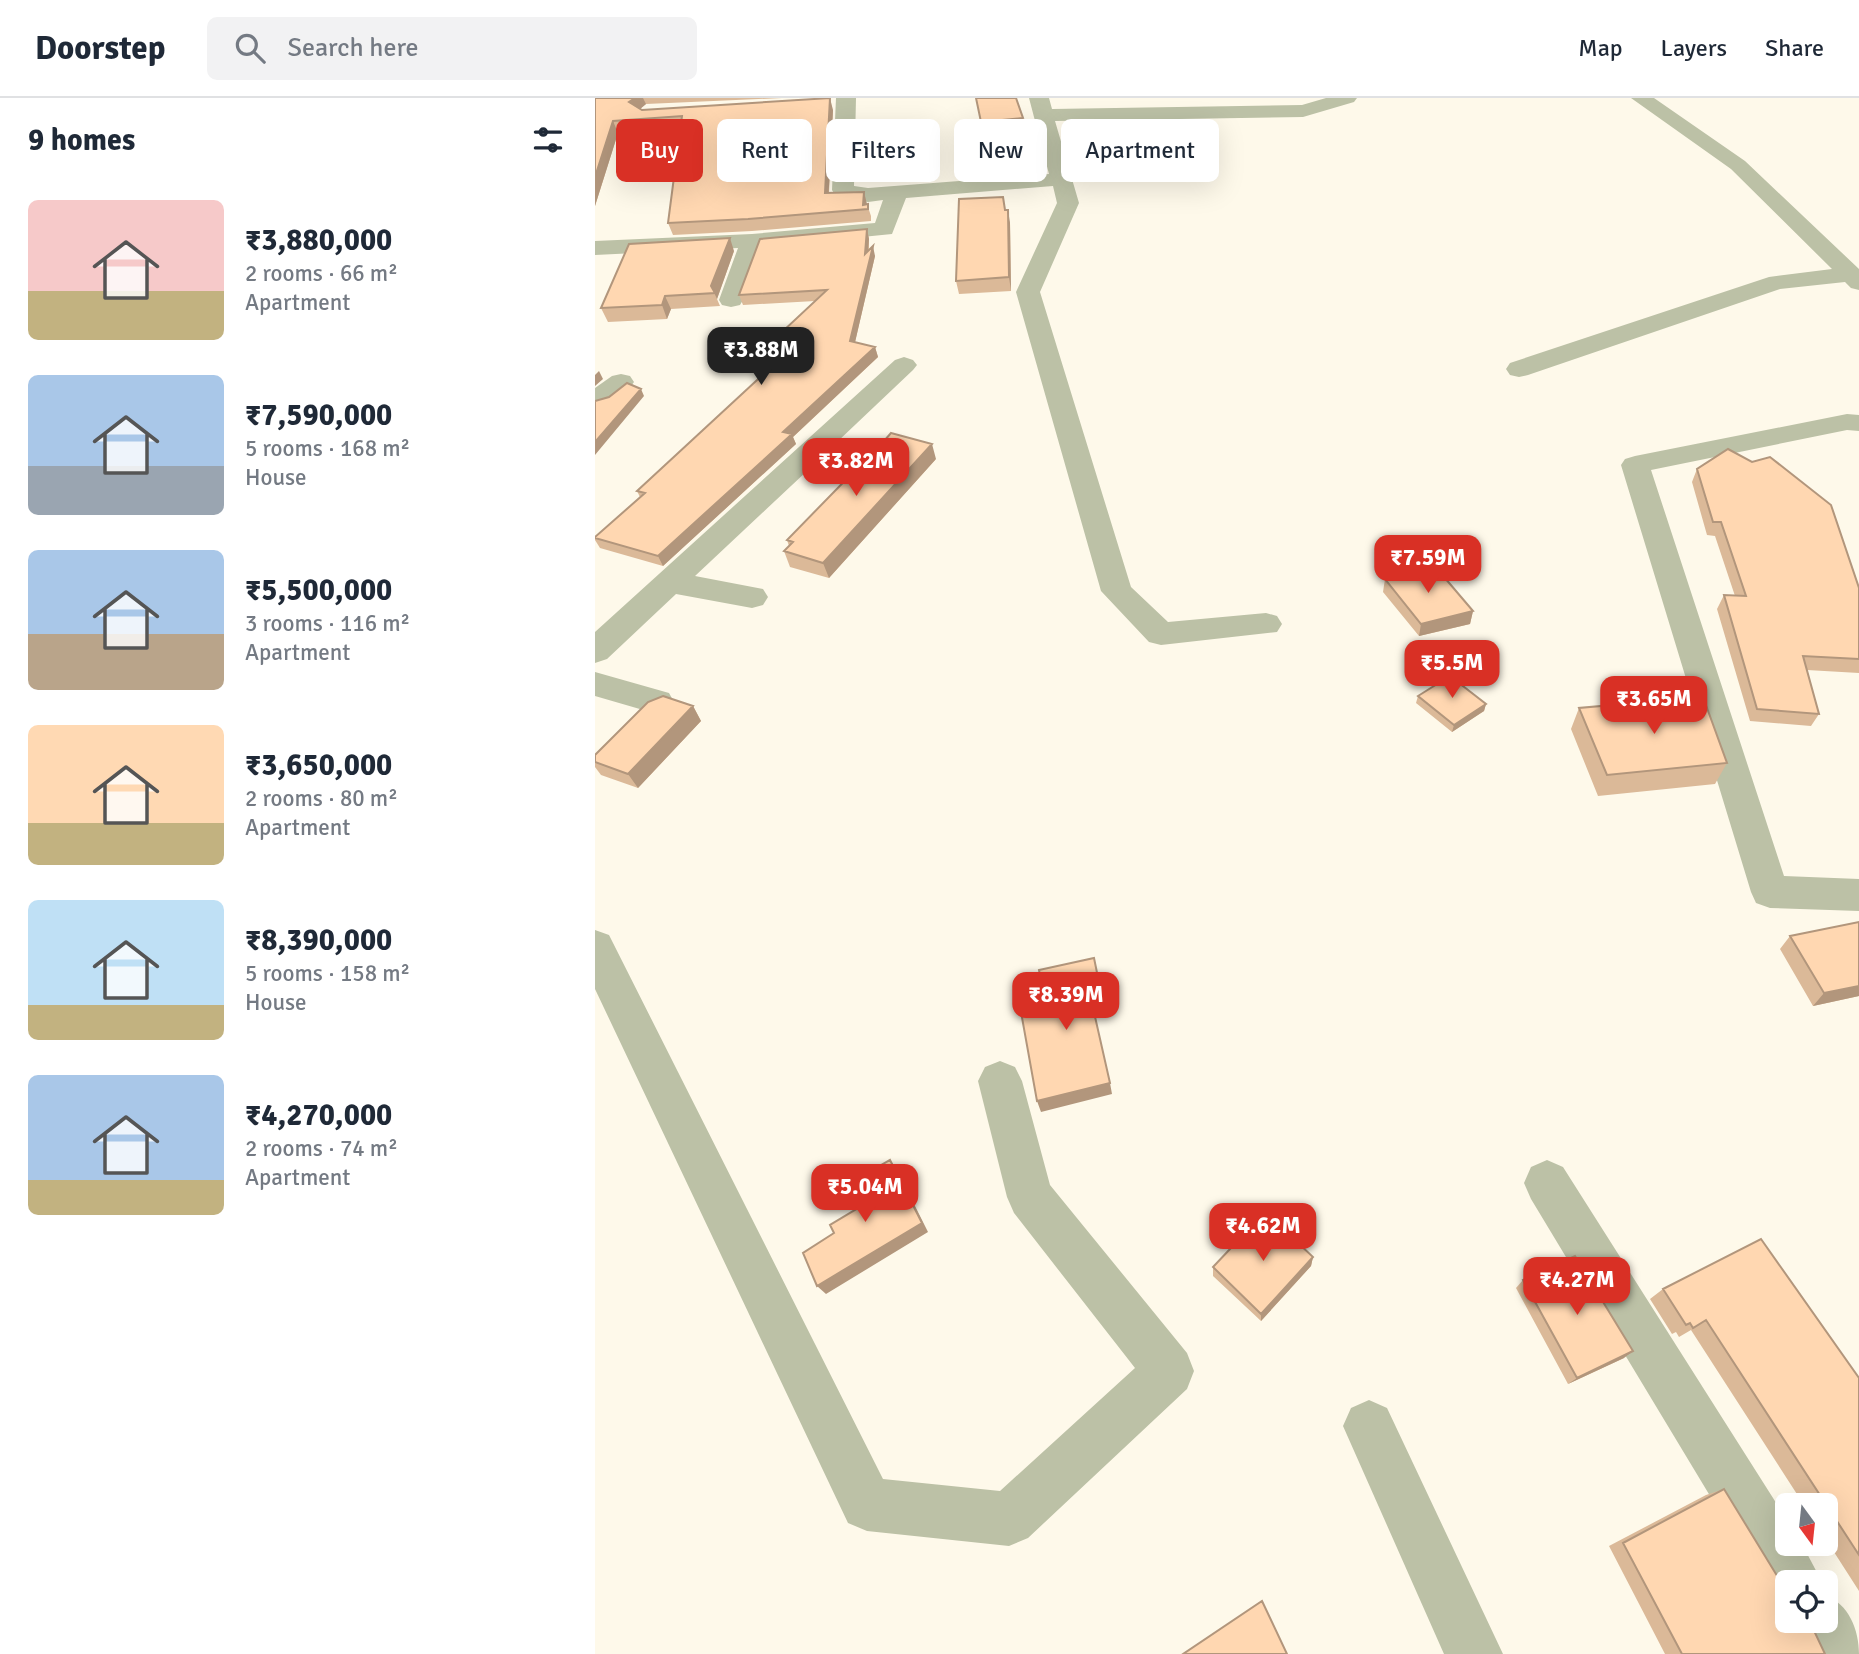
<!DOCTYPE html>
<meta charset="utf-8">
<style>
:root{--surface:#fff;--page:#f2f2f3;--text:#1f2937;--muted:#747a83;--line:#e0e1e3;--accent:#d93025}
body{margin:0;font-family:Signika,sans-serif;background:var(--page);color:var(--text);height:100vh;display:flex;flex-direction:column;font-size:26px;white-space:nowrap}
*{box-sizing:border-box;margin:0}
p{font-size:23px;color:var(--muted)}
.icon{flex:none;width:38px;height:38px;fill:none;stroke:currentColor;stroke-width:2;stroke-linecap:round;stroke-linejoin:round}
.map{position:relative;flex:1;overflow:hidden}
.panel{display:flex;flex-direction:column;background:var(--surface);width:595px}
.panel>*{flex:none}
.guide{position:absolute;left:21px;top:21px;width:665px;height:63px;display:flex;gap:14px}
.needle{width:46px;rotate:165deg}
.tools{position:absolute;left:1180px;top:1395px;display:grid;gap:14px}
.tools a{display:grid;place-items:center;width:63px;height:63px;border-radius:10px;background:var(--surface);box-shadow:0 7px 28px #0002;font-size:35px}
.price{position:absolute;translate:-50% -60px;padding:0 16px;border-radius:14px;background:var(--accent);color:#fff;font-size:23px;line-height:46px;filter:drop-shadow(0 2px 4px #0008)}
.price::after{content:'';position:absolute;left:50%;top:42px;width:21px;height:16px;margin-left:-10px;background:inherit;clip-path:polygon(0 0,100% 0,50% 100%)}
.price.selected{background:#222;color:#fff}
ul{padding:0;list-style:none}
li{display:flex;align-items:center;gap:21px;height:175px;padding:0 28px}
li span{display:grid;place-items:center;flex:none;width:196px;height:140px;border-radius:10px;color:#555}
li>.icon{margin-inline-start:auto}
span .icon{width:84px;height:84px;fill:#fffc;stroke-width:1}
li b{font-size:30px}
h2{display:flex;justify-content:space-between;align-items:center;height:84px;padding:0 28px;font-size:30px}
.chip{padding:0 24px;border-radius:10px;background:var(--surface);box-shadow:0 7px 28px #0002;font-size:24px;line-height:63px}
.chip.selected{background:var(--accent);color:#fff}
header{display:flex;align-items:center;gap:42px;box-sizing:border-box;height:98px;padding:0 35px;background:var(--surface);border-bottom:2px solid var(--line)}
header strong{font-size:33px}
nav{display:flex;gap:38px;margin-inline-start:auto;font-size:24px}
.search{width:490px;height:63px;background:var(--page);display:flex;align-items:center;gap:18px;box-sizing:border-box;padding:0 24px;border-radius:10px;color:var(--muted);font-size:26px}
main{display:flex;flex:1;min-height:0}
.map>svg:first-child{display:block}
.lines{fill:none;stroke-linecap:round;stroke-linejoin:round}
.street{fill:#bcc1a6;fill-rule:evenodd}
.wall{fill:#dbb998}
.shaded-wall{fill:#b2967c}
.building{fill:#ffd7b1;stroke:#b2967c;stroke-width:2}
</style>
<header>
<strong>Doorstep</strong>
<div class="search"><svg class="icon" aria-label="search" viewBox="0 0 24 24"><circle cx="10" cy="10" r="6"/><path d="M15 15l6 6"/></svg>Search here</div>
<nav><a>Map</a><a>Layers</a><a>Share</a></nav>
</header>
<main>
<section class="panel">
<h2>9 homes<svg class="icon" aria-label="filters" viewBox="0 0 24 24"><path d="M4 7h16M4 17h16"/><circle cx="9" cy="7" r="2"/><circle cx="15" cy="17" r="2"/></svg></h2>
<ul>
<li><span style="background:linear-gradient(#f6c9c9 65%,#c2b280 0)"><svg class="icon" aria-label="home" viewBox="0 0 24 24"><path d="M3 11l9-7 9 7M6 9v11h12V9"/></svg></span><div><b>₹3,880,000</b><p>2 rooms · 66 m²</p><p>Apartment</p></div></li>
<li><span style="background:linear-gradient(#a9c7e8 65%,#9aa5b1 0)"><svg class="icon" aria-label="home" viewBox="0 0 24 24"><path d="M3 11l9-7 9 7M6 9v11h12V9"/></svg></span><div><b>₹7,590,000</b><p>5 rooms · 168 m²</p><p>House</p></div></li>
<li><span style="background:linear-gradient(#a9c7e8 60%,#b9a48a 0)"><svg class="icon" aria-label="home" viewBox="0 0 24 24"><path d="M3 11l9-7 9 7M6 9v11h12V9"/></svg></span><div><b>₹5,500,000</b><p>3 rooms · 116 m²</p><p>Apartment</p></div></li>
<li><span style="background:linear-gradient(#ffd9b3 70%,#c2b280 0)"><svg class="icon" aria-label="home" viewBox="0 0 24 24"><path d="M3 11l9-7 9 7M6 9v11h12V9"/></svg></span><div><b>₹3,650,000</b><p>2 rooms · 80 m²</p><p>Apartment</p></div></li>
<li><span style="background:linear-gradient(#bfe0f5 75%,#c2b280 0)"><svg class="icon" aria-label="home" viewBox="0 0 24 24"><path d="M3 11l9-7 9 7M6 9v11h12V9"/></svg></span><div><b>₹8,390,000</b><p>5 rooms · 158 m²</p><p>House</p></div></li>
<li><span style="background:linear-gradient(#a9c7e8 75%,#c2b280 0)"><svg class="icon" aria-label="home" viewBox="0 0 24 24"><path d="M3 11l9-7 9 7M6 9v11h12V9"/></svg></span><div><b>₹4,270,000</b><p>2 rooms · 74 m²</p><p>Apartment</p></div></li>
</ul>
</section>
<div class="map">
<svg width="1264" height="1556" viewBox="0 0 1264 1556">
<rect width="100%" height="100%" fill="#fef9ea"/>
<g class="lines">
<path class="street" d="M 241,0 L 261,0 L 259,88 L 273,90 L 454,76 L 434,0 L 454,0 L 457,11 L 707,7 L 731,0 L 762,0 L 759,4 L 708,19 L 460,23 L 484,105 L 445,194 L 536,489 L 573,524 L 671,515 L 682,518 L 687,526 L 682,534 L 566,547 L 554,544 L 506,493 L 421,194 L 462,105 L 458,88 L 311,100 L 297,136 L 166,149 L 148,202 L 145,207 L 136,209 L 127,207 L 124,202 L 143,150 L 0,157 L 0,143 L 157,136 L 280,125 L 288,102 L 273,104 L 240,97 L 237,92 Z
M 1036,0 L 1059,0 L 1150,63 L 1264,171 L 1264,192 L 1256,190 L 1250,184 L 1185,191 L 933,277 L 924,279 L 915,277 L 911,271 L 915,265 L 1174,179 L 1237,171 L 1136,71 Z
M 309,259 L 318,262 L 322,267 L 318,272 L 242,344 L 288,355 L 292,361 L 288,367 L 278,369 L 228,358 L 100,478 L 168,491 L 173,499 L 168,507 L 157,510 L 81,496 L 12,561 L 0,565 L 0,534 L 300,262 Z
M 26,276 L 35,278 L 39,284 C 31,296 14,308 0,311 L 0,290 L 17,278 Z
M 1252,316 L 1264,317 L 1264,333 L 1252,332 L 1056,372 L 1189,778 L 1264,781 L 1264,813 L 1175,810 L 1161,805 L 1156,794 L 1026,367 L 1030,361 L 1040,358 Z
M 0,574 L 74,595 L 79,604 L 74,613 L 62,616 L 0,598 Z
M 0,832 L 14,837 L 288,1381 L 405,1393 L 540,1270 L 419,1115 L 412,1099 L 383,983 L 390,969 L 405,963 L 420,969 L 427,983 L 455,1087 L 592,1255 L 599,1273 L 592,1291 L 433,1440 L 414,1448 L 272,1433 L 253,1425 L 0,891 Z
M 952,1062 L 968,1069 L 1192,1422 L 1192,1446 L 1207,1446 L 1227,1484 L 1192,1484 L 1192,1509 L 1179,1504 L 936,1101 L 929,1085 L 936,1069 Z
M 774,1302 L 792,1310 L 908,1556 L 849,1556 L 748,1328 L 756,1310 Z
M 1230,1497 C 1254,1506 1264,1532 1264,1556 L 1211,1556 L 1195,1522 L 1230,1522 Z"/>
</g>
<path class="wall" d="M 0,0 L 187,0 L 51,6 L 45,11 L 47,12 L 238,12 L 234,95 L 272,106 L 276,118 L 276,123 L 157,133 L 78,137 L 73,125 L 85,30 L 23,35 L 0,108 Z
M 410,112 L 415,125 L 416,193 L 364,196 L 361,183 Z
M 272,131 L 274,141 L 274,152 L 280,158 L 260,244 L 280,249 L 283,259 L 198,339 L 201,346 L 68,468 L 5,450 L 0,442 L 0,439 L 45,399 L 42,393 L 197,250 L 192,244 L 188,233 L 220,203 L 148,207 L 144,197 Z
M 139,153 L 122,201 L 125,208 L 76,211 L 72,221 L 13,224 L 6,210 Z
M 341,361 L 234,480 L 195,469 L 189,453 L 194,448 L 192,442 Z
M 1102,371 L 1264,490 L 1264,575 L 1212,572 L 1224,616 L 1216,628 L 1155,623 L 1122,511 L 1129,497 L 1140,498 L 1120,438 L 1112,437 L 1097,384 Z
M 790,481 L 878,513 L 875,526 L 824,538 L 788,494 Z
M 823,598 L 891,606 L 889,613 L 857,634 L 821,605 Z
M 98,608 L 106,623 L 43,690 L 6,677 L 0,669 L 0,657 Z
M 984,610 L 1132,665 L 1120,686 L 1003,698 L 976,631 Z
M 1264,824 L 1264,898 L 1218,908 L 1185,851 L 1195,838 Z
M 718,1159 L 716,1168 L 666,1223 L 618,1178 L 618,1169 Z
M 928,1182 L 1029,1260 L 973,1286 L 921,1190 Z
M 1068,1191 L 1264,1280 L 1264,1493 L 1230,1440 L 1230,1407 L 1209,1407 L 1096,1232 L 1084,1239 L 1081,1234 L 1077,1236 L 1055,1201 Z
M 1129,1391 L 1230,1556 L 1070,1556 L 1014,1448 L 1111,1397 Z"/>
<path class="shaded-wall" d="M 40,0 L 48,0 L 51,6 L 39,16 L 34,4 Z
M 235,0 L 238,12 L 233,107 L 230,95 Z
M 428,20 L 429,27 L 387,31 L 386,24 Z
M 18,23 L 23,35 L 0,108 L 0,79 Z
M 269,94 L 272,106 L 268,107 Z
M 413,112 L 415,125 L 416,193 L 414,179 Z
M 272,131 L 274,141 L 272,166 L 270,156 Z
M 135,140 L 139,153 L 122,201 L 116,188 Z
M 278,148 L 280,158 L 258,253 L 255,243 Z
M 70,198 L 76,211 L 72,221 L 67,207 Z
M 280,249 L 283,259 L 198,339 L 201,346 L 68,468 L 63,458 L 188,334 Z
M 4,273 L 8,281 L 0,288 L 0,277 Z
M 46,291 L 49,298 L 0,357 L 0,344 Z
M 337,346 L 341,361 L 234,480 L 228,465 Z
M 878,513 L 875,526 L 824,538 L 826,526 Z
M 891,606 L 889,613 L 857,634 L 859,627 Z
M 98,608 L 106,623 L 43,690 L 33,676 Z
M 1264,888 L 1264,898 L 1218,908 L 1229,895 Z
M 507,899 L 510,911 L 499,913 L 496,901 Z
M 515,985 L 517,996 L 446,1014 L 442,1003 Z
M 295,1062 L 302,1072 L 333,1134 L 231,1196 L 222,1188 Z
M 718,1159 L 716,1168 L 666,1223 L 666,1216 Z
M 1038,1253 L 1029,1260 L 973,1286 L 982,1280 Z"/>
<path class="building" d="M 0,0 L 40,0 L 34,4 L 47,12 L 235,0 L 230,95 L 269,94 L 268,107 L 273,106 L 273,111 L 153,121 L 73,125 L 87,18 L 18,23 L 0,79 Z
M 381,0 L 421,0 L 428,20 L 386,24 Z
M 408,99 L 410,112 L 413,112 L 414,179 L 361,183 L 364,101 Z
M 272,131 L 270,156 L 278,148 L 255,243 L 280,249 L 188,334 L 197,336 L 63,458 L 0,440 L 0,439 L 50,395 L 42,393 L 200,247 L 188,233 L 232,192 L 144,197 L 165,141 Z
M 135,140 L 116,188 L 120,195 L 70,198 L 67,207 L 6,210 L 34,146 Z
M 32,285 L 46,291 L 0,344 L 0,303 L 14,299 Z
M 296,335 L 337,346 L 228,465 L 189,453 L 198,444 L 192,442 L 276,356 L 286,353 L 289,343 Z
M 1133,351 L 1157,364 L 1175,359 L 1236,407 L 1264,490 L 1264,561 L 1208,558 L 1224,616 L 1162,611 L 1129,497 L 1151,498 L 1126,424 L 1118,424 L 1102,371 Z
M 838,466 L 878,513 L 826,526 L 790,481 Z
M 855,578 L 891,606 L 859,627 L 823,598 Z
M 68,598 L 98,608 L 33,676 L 0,664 L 0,657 L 53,604 Z
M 1108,599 L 1132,665 L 1012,677 L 984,610 Z
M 1264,824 L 1264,888 L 1229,895 L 1195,838 Z
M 499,860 L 507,899 L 496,901 L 515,985 L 442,1003 L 426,914 L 451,908 L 444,872 Z
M 295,1062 L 327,1125 L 222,1188 L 208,1155 L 239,1135 L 235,1127 L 268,1107 L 257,1084 Z
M 670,1114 L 718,1159 L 666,1216 L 618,1169 Z
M 1166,1141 L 1264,1280 L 1264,1457 L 1111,1222 L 1098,1230 L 1095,1225 L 1091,1227 L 1068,1191 Z
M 980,1158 L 1038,1253 L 982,1280 L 928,1182 Z
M 1129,1391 L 1192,1494 L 1192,1522 L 1214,1522 L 1230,1556 L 1087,1556 L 1028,1445 Z
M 667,1503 L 692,1556 L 588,1556 Z"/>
</svg>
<div class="tools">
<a><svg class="needle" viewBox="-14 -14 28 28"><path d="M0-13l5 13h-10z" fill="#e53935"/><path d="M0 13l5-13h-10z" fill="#747a83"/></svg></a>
<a><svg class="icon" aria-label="locate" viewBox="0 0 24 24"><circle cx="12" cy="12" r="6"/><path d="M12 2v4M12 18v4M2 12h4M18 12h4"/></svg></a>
</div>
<b class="price selected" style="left:166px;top:289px">₹3.88M</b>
<b class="price" style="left:261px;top:400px">₹3.82M</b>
<b class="price" style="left:833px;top:497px">₹7.59M</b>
<b class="price" style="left:857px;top:602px">₹5.5M</b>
<b class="price" style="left:1059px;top:638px">₹3.65M</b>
<b class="price" style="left:471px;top:934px">₹8.39M</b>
<b class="price" style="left:270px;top:1126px">₹5.04M</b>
<b class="price" style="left:668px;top:1165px">₹4.62M</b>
<b class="price" style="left:982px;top:1219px">₹4.27M</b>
<div class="guide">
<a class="chip selected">Buy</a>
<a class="chip">Rent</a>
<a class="chip">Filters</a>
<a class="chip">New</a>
<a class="chip">Apartment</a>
</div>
</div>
</main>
